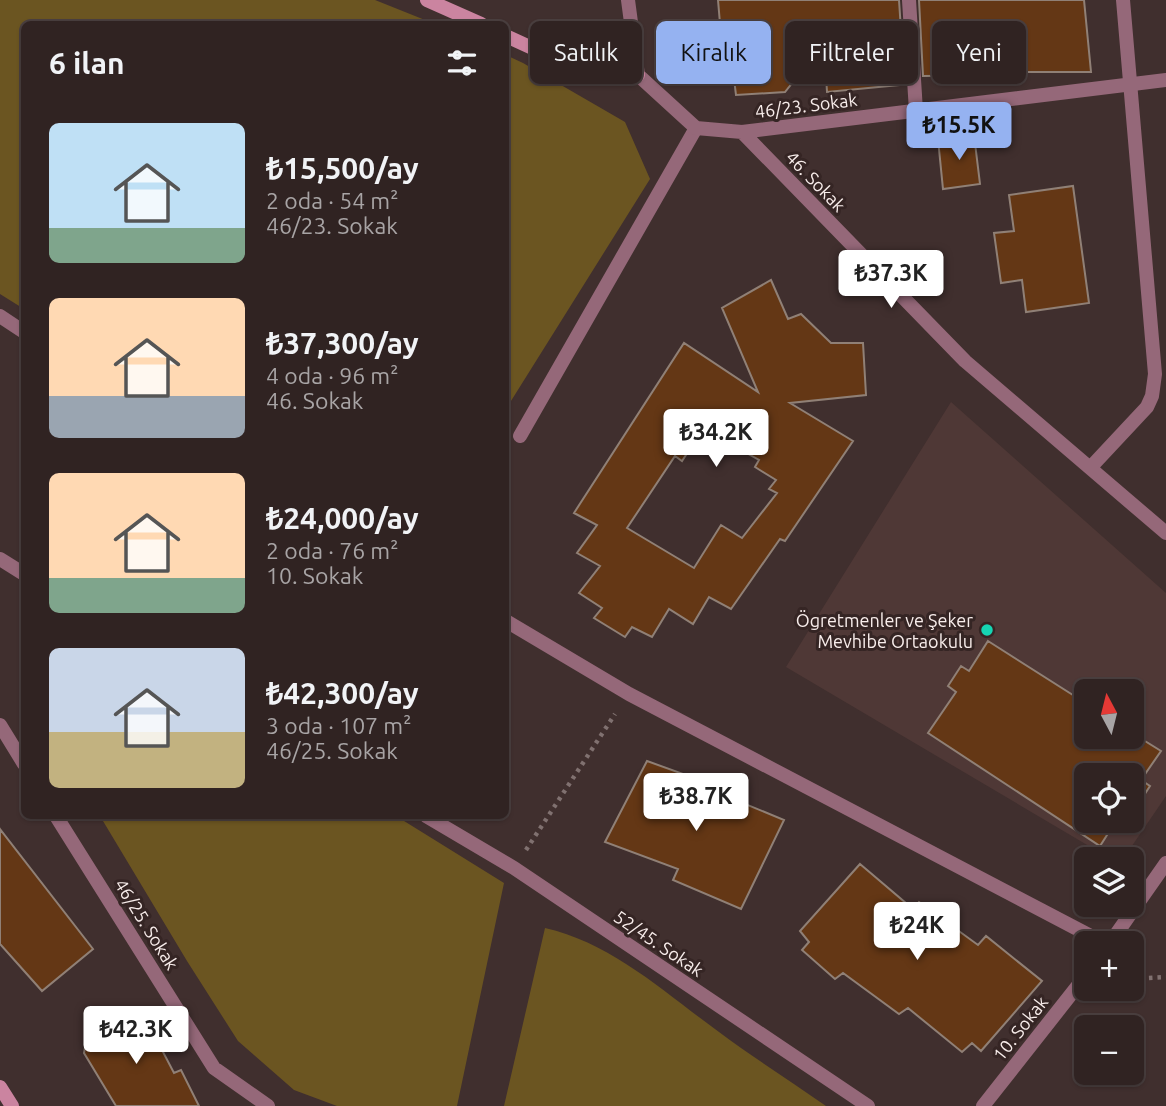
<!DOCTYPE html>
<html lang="tr">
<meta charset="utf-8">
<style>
:root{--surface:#302322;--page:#382b2a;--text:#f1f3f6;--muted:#a8a4a5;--line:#4b4040;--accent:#95b2f1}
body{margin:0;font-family:Ubuntu,sans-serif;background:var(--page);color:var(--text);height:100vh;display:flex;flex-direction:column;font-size:26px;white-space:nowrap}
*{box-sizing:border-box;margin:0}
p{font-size:23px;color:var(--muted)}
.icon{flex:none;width:38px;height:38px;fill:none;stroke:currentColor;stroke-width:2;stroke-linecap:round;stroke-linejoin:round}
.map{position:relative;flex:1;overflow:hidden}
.sheet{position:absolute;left:21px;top:21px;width:488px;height:798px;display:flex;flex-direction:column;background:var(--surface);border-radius:10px;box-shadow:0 2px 5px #0004,0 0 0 2px var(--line)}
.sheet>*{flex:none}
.banner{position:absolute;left:530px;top:21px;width:530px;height:63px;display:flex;gap:14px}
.needle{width:46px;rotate:353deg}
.buttons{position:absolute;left:1074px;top:679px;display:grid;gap:14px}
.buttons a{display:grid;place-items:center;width:70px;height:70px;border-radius:10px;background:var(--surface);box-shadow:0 2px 5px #0004,0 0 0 2px var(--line);font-size:35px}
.price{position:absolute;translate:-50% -60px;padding:0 16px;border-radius:7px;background:#fff;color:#222;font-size:23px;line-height:46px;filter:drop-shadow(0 2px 4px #0008)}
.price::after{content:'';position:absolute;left:50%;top:42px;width:21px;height:16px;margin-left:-10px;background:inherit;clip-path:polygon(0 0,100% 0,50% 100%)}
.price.current{background:var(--accent);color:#111}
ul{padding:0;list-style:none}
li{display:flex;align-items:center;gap:21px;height:175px;padding:0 28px}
li span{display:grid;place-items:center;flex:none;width:196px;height:140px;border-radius:10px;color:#555}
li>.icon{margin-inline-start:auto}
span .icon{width:84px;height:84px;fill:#fffc;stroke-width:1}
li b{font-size:30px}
h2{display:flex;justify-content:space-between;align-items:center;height:84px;padding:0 28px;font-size:30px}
.chip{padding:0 24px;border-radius:10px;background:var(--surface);box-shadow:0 2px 5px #0004,0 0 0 2px var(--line);font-size:24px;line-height:63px}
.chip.current{background:var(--accent);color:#111}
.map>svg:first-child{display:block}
.built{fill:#4f3836;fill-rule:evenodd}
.green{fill:#6b5521}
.building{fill:#643715;stroke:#908076;stroke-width:2;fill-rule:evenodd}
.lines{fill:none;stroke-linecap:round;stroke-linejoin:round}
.path{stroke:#807170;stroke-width:4.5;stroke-dasharray:3.5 5;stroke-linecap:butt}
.lane{stroke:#956879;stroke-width:14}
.street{stroke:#956879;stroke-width:14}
.secondary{stroke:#cb84a0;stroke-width:14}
.poi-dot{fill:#16d5b3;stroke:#352524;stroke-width:2.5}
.labels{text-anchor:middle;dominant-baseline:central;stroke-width:6;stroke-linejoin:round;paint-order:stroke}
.street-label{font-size:18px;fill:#f8edeb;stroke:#352524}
.poi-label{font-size:18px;fill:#f8edeb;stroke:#352524;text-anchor:end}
</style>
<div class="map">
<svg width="1166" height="1106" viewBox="0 0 1166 1106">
<rect width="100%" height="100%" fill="#402f2e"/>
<path class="built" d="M 951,402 L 1166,593 L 1166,796 L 1123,859 L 1111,859 L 786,667 ZM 1087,691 L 1132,691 L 1132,737 L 1087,737 ZM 1087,775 L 1132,775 L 1132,821 L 1087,821 Z"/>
<path class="green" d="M 0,0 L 375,0 L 435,24 L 24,24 L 24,309 L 0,294 Z
M 506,55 L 523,63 L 625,122 L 650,179 L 506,409 Z
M 100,816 L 396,816 L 504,883 L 457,1106 L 337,1106 L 294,1090 L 238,1041 L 187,961 Z
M 545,928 C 612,943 665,993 719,1032 C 754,1058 790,1081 826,1106 L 504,1106 Z"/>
<path class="building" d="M 718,0 L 899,0 L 904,76 L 899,76 L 899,85 L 827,92 L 824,43 L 785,92 L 736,95 L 730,46 L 722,47 Z
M 919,0 L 1084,0 L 1091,72 L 1004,72 L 1005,75 L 923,76 Z
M 974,135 L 980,184 L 943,189 L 938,139 Z
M 1073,186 L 1089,303 L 1026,312 L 1022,280 L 1001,283 L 994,233 L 1014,231 L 1009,195 Z
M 771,280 L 788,319 L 801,314 L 831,343 L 863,343 L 866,395 L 790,403 L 853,441 L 785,541 L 780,539 L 731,609 L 709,597 L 693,624 L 669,609 L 652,637 L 632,627 L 625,637 L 594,618 L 602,608 L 579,593 L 600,566 L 577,553 L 597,525 L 574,513 L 684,343 L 758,392 L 722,308 ZM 703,429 L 759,460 L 755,467 L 776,480 L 769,489 L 777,493 L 742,538 L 721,525 L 694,568 L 627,528 L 675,456 L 682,461 Z
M 988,641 L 1087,704 L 1087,737 L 1132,737 L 1132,733 L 1161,751 L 1141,780 L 1150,786 L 1137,806 L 1132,804 L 1132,775 L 1087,775 L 1087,821 L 1116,821 L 1100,846 L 928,733 L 956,692 L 948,686 L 961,666 L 969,671 Z
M 647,761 L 719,787 L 716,792 L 784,820 L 741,909 L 673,880 L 678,869 L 605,842 Z
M 0,829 L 93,949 L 42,991 L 0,944 Z
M 860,864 L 913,909 L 919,902 L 978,945 L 986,936 L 1042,981 L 981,1051 L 972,1043 L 962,1052 L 908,1008 L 899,1014 L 843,973 L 835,979 L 802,950 L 809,942 L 800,931 Z
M 140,1008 L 174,1073 L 181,1070 L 199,1106 L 116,1106 L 84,1053 L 87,1036 Z"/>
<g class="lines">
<path class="path" d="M 526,850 L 615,714
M 1132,979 L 1166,977"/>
<path class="lane" d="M 520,436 L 696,128"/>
<path class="street" d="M 628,0 L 638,75 L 696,128 L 742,132 L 965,361 L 1166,533
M 909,0 L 916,111
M 742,132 L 1166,80
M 0,316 L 24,332
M 1090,468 L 1147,407 L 1152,396 L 1155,374 L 1123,0
M 0,559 L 24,574
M 506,621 L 629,694 L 1104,943
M 0,725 L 24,764
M 56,816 L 214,1068 L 268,1106
M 426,816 L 514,868 L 868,1106
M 1110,943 L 1166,863
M 983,1106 L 1087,974"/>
<path class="secondary" d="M 427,0 L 481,24
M 506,36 L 578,69 L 638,75
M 0,1087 L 12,1106"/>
</g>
<circle class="poi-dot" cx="987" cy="630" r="7"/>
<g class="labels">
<g class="street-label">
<text transform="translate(806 105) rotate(-7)">46/23. Sokak</text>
<text transform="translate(816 181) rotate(46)">46. Sokak</text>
<text transform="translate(147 924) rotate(58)">46/25. Sokak</text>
<text transform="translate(659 943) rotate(34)">52/45. Sokak</text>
<text transform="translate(1020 1028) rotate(-52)">10. Sokak</text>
</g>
<g class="poi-label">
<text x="973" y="620">Ögretmenler ve Şeker<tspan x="973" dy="21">Mevhibe Ortaokulu</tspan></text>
</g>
</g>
</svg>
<div class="buttons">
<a><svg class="needle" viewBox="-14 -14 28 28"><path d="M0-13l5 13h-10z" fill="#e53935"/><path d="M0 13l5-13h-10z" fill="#a8a4a5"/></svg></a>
<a><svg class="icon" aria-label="locate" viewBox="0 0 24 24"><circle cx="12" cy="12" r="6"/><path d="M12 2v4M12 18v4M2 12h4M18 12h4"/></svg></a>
<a><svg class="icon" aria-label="layers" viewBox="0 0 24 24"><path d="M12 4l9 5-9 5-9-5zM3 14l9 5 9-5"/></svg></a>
<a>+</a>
<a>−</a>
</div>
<b class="price current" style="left:959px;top:162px">₺15.5K</b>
<b class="price" style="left:891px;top:310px">₺37.3K</b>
<b class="price" style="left:716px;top:469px">₺34.2K</b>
<b class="price" style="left:696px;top:833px">₺38.7K</b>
<b class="price" style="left:917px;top:962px">₺24K</b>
<b class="price" style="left:136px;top:1066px">₺42.3K</b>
<div class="banner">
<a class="chip">Satılık</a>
<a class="chip current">Kiralık</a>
<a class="chip">Filtreler</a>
<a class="chip">Yeni</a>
</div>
<section class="sheet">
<h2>6 ilan<svg class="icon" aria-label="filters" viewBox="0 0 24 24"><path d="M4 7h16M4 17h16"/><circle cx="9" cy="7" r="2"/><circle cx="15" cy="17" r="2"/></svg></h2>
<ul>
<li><span style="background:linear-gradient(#bfe0f5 75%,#7fa58c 0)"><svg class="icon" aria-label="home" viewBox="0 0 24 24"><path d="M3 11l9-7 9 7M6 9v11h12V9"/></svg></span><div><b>₺15,500/ay</b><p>2 oda · 54 m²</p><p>46/23. Sokak</p></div></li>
<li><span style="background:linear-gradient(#ffd9b3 70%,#9aa5b1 0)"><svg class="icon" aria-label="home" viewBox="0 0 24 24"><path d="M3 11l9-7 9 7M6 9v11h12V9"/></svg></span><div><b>₺37,300/ay</b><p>4 oda · 96 m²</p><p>46. Sokak</p></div></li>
<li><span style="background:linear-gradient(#ffd9b3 75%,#7fa58c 0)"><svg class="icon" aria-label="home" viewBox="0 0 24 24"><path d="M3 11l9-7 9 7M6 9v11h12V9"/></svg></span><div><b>₺24,000/ay</b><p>2 oda · 76 m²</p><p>10. Sokak</p></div></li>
<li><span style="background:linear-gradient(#c9d6e8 60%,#c2b280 0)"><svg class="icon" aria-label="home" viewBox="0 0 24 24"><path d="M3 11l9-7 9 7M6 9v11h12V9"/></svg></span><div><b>₺42,300/ay</b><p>3 oda · 107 m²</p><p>46/25. Sokak</p></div></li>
</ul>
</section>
</div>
